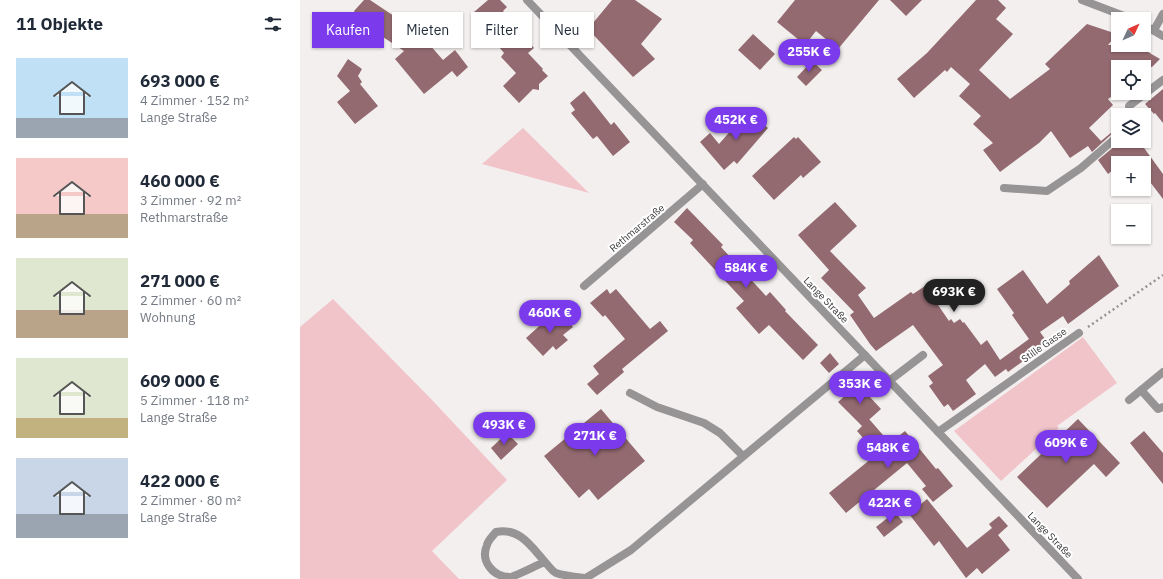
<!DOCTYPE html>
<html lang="de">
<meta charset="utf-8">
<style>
:root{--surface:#fff;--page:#f6f6f7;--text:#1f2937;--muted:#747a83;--accent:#7c3aed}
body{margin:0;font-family:"IBM Plex Sans",sans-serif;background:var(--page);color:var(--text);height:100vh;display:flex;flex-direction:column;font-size:15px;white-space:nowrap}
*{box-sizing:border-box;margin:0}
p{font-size:13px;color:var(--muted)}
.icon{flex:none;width:22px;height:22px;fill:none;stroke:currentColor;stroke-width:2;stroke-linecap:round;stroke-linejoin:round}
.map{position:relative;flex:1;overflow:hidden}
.panel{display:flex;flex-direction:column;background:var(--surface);width:300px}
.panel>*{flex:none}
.top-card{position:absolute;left:12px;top:12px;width:380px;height:36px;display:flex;gap:8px}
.needle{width:26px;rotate:46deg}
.fabs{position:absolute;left:811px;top:12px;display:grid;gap:8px}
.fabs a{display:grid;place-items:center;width:40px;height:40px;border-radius:0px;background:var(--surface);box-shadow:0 1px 3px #0004;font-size:20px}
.price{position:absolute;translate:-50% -34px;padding:0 9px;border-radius:14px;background:var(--accent);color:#fff;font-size:13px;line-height:26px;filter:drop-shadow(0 1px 2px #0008)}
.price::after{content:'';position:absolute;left:50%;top:24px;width:12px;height:9px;margin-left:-6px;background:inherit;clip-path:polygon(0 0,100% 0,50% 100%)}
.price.active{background:#222;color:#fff}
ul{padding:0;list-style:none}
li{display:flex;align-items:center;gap:12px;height:100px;padding:0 16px}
li span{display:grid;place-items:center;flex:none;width:112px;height:80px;border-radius:0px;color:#555}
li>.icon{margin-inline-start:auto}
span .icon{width:48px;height:48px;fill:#fffc;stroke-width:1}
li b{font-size:17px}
h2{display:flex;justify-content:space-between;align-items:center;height:48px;padding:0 16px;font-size:17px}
.tag{padding:0 14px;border-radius:0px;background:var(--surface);box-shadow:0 1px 3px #0004;font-size:14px;line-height:36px}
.tag.active{background:var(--accent);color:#fff}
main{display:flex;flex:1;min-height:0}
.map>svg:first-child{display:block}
.green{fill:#f1c4ca}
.building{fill:#936a70}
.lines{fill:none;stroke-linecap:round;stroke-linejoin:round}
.path{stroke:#959292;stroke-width:2.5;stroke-dasharray:2 3;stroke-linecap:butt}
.service{stroke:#969495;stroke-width:8}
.minor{stroke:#969495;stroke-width:8}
.tertiary{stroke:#969495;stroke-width:8}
.labels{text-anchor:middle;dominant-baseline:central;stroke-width:4;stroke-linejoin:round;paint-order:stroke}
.street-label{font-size:10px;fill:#3b3939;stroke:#fff}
</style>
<main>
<section class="panel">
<h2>11 Objekte<svg class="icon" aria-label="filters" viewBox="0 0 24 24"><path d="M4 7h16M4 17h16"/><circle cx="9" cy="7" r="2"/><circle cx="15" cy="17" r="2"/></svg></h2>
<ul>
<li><span style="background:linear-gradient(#bfe0f5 75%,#9aa5b1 0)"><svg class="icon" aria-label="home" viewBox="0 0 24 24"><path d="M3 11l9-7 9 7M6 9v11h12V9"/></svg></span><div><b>693 000 €</b><p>4 Zimmer · 152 m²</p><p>Lange Straße</p></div></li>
<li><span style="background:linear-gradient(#f6c9c9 70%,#b9a48a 0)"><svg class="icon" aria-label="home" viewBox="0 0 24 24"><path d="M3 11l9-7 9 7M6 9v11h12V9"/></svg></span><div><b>460 000 €</b><p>3 Zimmer · 92 m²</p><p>Rethmarstraße</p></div></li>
<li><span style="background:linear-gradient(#dfe7d0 65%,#b9a48a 0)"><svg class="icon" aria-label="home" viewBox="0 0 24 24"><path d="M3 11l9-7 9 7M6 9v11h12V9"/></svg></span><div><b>271 000 €</b><p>2 Zimmer · 60 m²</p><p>Wohnung</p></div></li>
<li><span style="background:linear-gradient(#dfe7d0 75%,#c2b280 0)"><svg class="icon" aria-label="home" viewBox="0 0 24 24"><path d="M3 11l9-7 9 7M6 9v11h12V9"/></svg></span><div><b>609 000 €</b><p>5 Zimmer · 118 m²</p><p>Lange Straße</p></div></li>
<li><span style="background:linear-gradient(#c9d6e8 70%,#9aa5b1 0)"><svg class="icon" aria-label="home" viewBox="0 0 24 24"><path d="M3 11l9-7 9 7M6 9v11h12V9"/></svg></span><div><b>422 000 €</b><p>2 Zimmer · 80 m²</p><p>Lange Straße</p></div></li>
</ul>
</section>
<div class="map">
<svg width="863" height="579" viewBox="0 0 863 579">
<rect width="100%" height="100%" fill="#f3efef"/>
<path class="green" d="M 223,128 L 289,193 L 182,164 Z
M 33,299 L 133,401 L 207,480 L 132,551 L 159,579 L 0,579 L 0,327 Z
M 783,337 L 817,383 L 757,426 L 759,428 L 701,481 L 654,431 Z"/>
<path class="building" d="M 64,0 L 70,0 L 100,20 L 117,40 L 122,36 L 143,60 L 155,50 L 168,67 L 157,77 L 152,71 L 124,94 L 95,59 L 104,51 L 53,17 L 55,14 L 54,11 Z
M 188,0 L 200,0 L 207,7 L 203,11 L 211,20 L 209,21 L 234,48 L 228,53 L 243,69 L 242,70 L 248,76 L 239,84 L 239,90 L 233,89 L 219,103 L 203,86 L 216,73 L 201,57 L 204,53 L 184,29 L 185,24 L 174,12 Z
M 312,0 L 335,0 L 362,19 L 341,44 L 355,59 L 333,77 L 288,29 Z
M 495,0 L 579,0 L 538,49 L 516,31 L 505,45 L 477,22 Z
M 590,0 L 622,0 L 606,16 Z
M 676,0 L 698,0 L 706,8 L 696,19 L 713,34 L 679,70 L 710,99 L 750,69 L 745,64 L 787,24 L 817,34 L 808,45 L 836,45 L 860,59 L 852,67 L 818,67 L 818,92 L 808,99 L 813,105 L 789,128 L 801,141 L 818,127 L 818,131 L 814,132 L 792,152 L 788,146 L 770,158 L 751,131 L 739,143 L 700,172 L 683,150 L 693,143 L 673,124 L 681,116 L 659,96 L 670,84 L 651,67 L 647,72 L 645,70 L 614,98 L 597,79 L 627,53 Z
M 453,34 L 475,54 L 460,70 L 438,50 Z
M 48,59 L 62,69 L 58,76 L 62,82 L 60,84 L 78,106 L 55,124 L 37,102 L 50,91 L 37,76 Z
M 512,61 L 522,70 L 506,86 L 497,77 Z
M 863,89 L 863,123 L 855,113 L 854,114 L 845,104 Z
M 284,91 L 311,125 L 314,122 L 330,142 L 313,156 L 297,136 L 293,139 L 271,113 L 275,110 L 270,103 Z
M 448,111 L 468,128 L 437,164 L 434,161 L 424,170 L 400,142 L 410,133 L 419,144 Z
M 494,137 L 496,139 L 498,137 L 521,162 L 503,178 L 501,175 L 474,200 L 452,176 Z
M 821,141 L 839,141 L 863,174 L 863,199 L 844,174 L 844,163 L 818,163 L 818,166 L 808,174 L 798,160 Z
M 535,202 L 557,226 L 530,251 L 566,288 L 558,295 L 574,318 L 611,292 L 613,294 L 625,286 L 649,321 L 651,319 L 654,323 L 660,319 L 663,323 L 664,322 L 681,345 L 687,340 L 700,360 L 729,339 L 712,315 L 714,313 L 697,289 L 723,270 L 747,304 L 770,284 L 769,281 L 799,255 L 819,286 L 768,324 L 763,316 L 740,332 L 748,343 L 708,372 L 706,369 L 695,377 L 685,364 L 666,380 L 676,394 L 653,411 L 648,404 L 644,407 L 629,386 L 633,383 L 628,376 L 643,365 L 613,325 L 576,351 L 570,344 L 550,315 L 554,312 L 521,278 L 529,270 L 498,235 Z
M 387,208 L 423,245 L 421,247 L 466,296 L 470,292 L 486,310 L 485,311 L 518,345 L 503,360 L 469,325 L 459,334 L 436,308 L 444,301 L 390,243 L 393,240 L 374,222 Z
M 307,289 L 310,294 L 316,289 L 350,329 L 360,321 L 368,331 L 322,369 L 324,372 L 297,395 L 287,384 L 299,374 L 293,366 L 325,339 L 305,315 L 303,317 L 290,303 Z
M 257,310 L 273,327 L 263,335 L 268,340 L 256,350 L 253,346 L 243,356 L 226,338 Z
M 530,353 L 539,364 L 529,373 L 520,363 Z
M 558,384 L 581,409 L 562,426 L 538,402 Z
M 301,409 L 345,461 L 298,500 L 289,489 L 279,498 L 244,456 Z
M 569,419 L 590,443 L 605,431 L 636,469 L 638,468 L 653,486 L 633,502 L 622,489 L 626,486 L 607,463 L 546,513 L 529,493 L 577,454 L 557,431 Z
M 778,419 L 820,463 L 806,477 L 794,464 L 747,508 L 717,477 Z
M 844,431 L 863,453 L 863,484 L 830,443 Z
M 207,433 L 218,444 L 201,460 L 191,448 Z
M 627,499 L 667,548 L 692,528 L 689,524 L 699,516 L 708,526 L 698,535 L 710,550 L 682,574 L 677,568 L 666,578 L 639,541 L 634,546 L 609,514 Z
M 595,512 L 603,522 L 584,537 L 576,527 Z"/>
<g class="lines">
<path class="path" d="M 788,327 L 863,275"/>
<path class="service" d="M 830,115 L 829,106 L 863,80
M 704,188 L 747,191 L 781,168 L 818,136
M 589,381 L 623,355
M 841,390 L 858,409 L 863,407
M 330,393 L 357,407 L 404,423 L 420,433 L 443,456
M 829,400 L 863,372
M 638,432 L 779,333
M 245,562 C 239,564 214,577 210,577 C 193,577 180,561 187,545 C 188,540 193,536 196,532 C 219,527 231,546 245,562 C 248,565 252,571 256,573 C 265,576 277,577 286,578 L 331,550 L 565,355"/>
<path class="minor" d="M 227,0 L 778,579
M 854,30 L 863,14
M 284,286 L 403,184"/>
<path class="tertiary" d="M 782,0 L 832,19
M 844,25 L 863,36"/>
</g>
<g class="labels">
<g class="street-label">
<text transform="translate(337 228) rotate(-40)">Rethmarstraße</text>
<text transform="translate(526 300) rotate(46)">Lange Straße</text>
<text transform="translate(744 345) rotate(-35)">Stille Gasse</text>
<text transform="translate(750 535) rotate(46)">Lange Straße</text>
</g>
</g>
</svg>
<div class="fabs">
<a><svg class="needle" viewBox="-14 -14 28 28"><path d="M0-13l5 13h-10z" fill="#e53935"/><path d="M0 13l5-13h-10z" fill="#747a83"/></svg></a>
<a><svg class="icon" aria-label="locate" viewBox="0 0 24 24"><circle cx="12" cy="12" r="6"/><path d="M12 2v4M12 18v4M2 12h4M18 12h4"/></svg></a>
<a><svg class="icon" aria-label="layers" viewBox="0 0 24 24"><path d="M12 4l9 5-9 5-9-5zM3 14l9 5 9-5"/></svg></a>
<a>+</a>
<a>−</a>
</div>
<b class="price" style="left:509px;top:73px">255K €</b>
<b class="price" style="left:436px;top:141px">452K €</b>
<b class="price" style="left:446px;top:289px">584K €</b>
<b class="price active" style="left:654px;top:313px">693K €</b>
<b class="price" style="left:250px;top:334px">460K €</b>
<b class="price" style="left:560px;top:405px">353K €</b>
<b class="price" style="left:204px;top:446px">493K €</b>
<b class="price" style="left:295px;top:457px">271K €</b>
<b class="price" style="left:766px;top:464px">609K €</b>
<b class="price" style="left:588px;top:469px">548K €</b>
<b class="price" style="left:590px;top:524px">422K €</b>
<div class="top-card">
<a class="tag active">Kaufen</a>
<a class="tag">Mieten</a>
<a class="tag">Filter</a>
<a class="tag">Neu</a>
</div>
</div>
</main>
